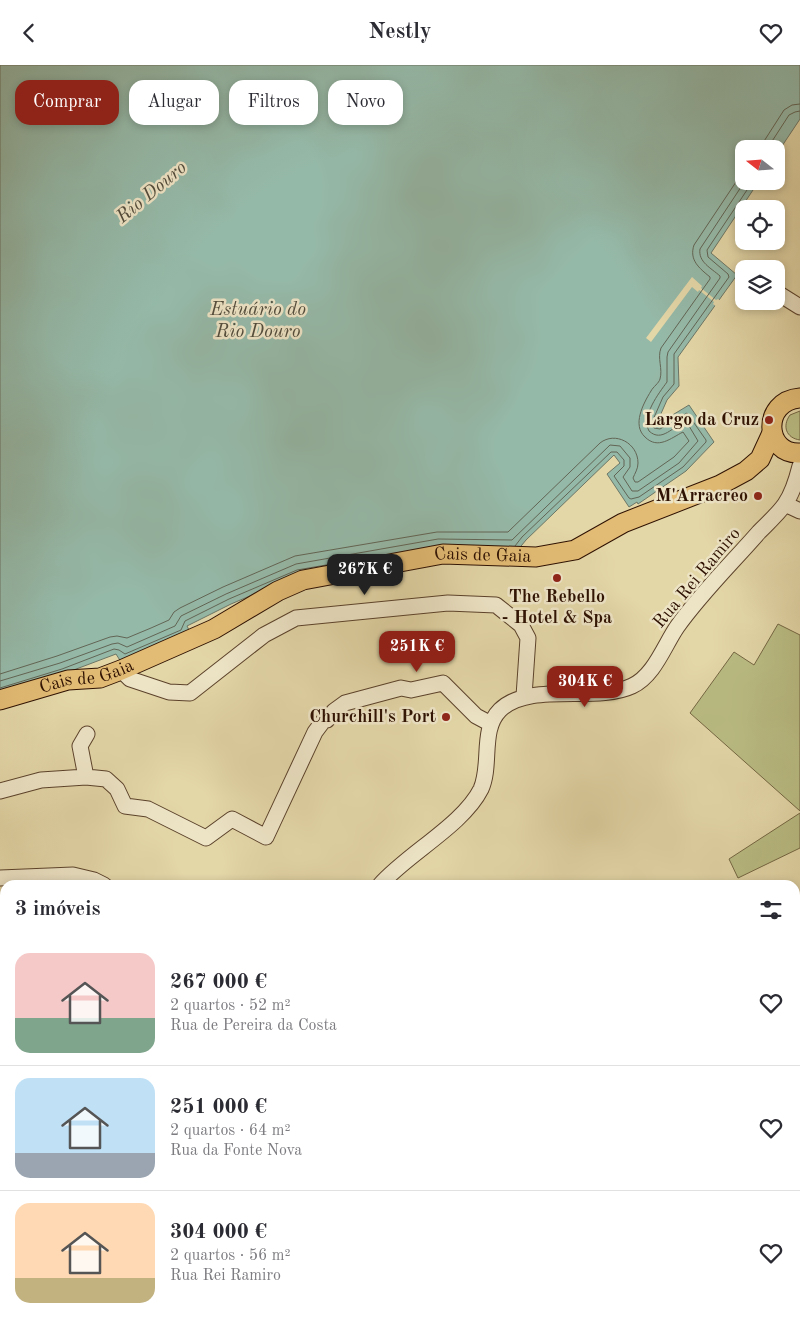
<!DOCTYPE html>
<html lang="pt">
<meta charset="utf-8">
<style>
:root{--surface:#fff;--page:#f2f2f3;--text:#2b2b33;--muted:#7c7c81;--line:#e1e1e2;--accent:#8f2418}
body{margin:0;font-family:"Old Standard TT",serif;background:var(--page);color:var(--text);height:100vh;display:flex;flex-direction:column;font-size:19px;white-space:nowrap}
*{box-sizing:border-box;margin:0}
p{font-size:16px;color:var(--muted)}
.icon{flex:none;width:28px;height:28px;fill:none;stroke:currentColor;stroke-width:2;stroke-linecap:round;stroke-linejoin:round}
.map{position:relative;flex:1;overflow:hidden}
.details{position:absolute;left:0px;top:815px;width:800px;height:445px;display:flex;flex-direction:column;background:var(--surface);border-radius:15px 15px 0 0;box-shadow:0 2px 8px #0003}
.details>*{flex:none}
.top-card{position:absolute;left:15px;top:15px;width:500px;height:45px;display:flex;gap:10px}
.needle{width:32px;rotate:287deg}
.buttons{position:absolute;left:735px;top:75px;display:grid;gap:10px}
.buttons a{display:grid;place-items:center;width:50px;height:50px;border-radius:10px;background:var(--surface);box-shadow:0 2px 8px #0003;font-size:25px}
.price{position:absolute;translate:-50% -42px;padding:0 11px;border-radius:10px;background:var(--accent);color:#fff;font-size:16px;line-height:32px;filter:drop-shadow(0 1px 2px #0008)}
.price::after{content:'';position:absolute;left:50%;top:30px;width:15px;height:11px;margin-left:-8px;background:inherit;clip-path:polygon(0 0,100% 0,50% 100%)}
.price.current{background:#222;color:#fff}
ul{padding:0;list-style:none}
li{display:flex;align-items:center;gap:15px;height:125px;padding:0 15px}
li+li{border-top:1px solid var(--line)}
li span{display:grid;place-items:center;flex:none;width:140px;height:100px;border-radius:15px;color:#555}
li>.icon{margin-inline-start:auto}
span .icon{width:60px;height:60px;fill:#fffc;stroke-width:1}
li b{font-size:21px}
h2{display:flex;justify-content:space-between;align-items:center;height:60px;padding:0 15px;font-size:21px}
.pill{padding:0 18px;border-radius:15px;background:var(--surface);box-shadow:0 2px 8px #0003;font-size:18px;line-height:45px}
.pill.current{background:var(--accent);color:#fff}
header{display:flex;justify-content:space-between;align-items:center;height:65px;padding:0 15px;background:var(--surface);font-size:22px;font-weight:700}
.map>svg:first-child{display:block}
.green{fill:#b9bc83;stroke:#746642}
.water{fill:#95b9a8;stroke:#6c7666}
.pier{fill:#e3d6a7}
.lines{fill:none;stroke-linecap:round;stroke-linejoin:round}
.shore{stroke:#626555;stroke-width:1}
.minor-casing{stroke:#5b422b;stroke-width:17}
.major-casing{stroke:#2e1102;stroke-width:21}
.minor{stroke:#ede4c6;stroke-width:15}
.major{stroke:#e2bb74;stroke-width:19}
.poi-dot{fill:#8f2418;stroke:#ede4c6;stroke-width:2}
.labels{text-anchor:middle;dominant-baseline:central;stroke-width:5;stroke-linejoin:round;paint-order:stroke}
.poi-label{font-size:18px;font-weight:bold;fill:#2e1102;stroke:#ede4c6;text-anchor:end}
.street-label{font-size:18px;fill:#2e1102;stroke:#ede4c6}
.water-label{font-size:19px;font-style:italic;fill:#524c3c;stroke:#ede4c6}
</style>
<header><svg class="icon" aria-label="back" viewBox="0 0 24 24"><path d="M15 5l-7 7 7 7"/></svg>Nestly<svg class="icon" aria-label="heart" viewBox="0 0 24 24"><path d="M12 20l-8-8c-3-5 5-10 8-4 3-6 11-1 8 4z"/></svg></header>
<div class="map">
<svg width="800" height="1260" viewBox="0 0 800 1260">
<rect width="100%" height="100%" fill="#e3d6a7"/>
<filter id="stains"><feTurbulence type="fractalNoise" baseFrequency=".004" numOctaves="4"/><feColorMatrix values="0 0 0 0 .2 0 0 0 0 .09 0 0 0 0 .02 0 0 0 .5 -.17"/></filter>
<radialGradient id="worn" r=".72"><stop offset=".6" stop-color="#630" stop-opacity="0"/><stop offset="1" stop-color="#630" stop-opacity=".3"/></radialGradient>
<path class="green" d="M 800,346 L 800,375 C 786,373 782,361 790,350 Z
M 778,559 L 800,570 L 800,746 L 690,648 L 734,587 L 754,600 Z
M 800,748 L 800,783 L 738,813 L 729,794 Z
M 800,923 L 800,1135 L 795,1130 L 795,946 Z"/>
<path class="water" d="M 0,0 L 800,0 L 800,54 L 776,90 L 776,84 L 744,84 L 744,116 L 759,116 L 711,188 L 737,210 L 678,292 L 679,321 L 667,335 L 656,360 L 689,340 L 714,377 L 686,406 L 638,439 L 637,437 L 629,442 L 607,409 L 620,398 L 614,390 L 526,475 L 517,486 L 299,510 L 231,539 L 187,561 L 190,567 L 121,597 L 116,589 L 63,609 L 0,628 Z"/>
<path class="pier" d="M 692,212 L 702,221 L 701,223 L 716,235 L 718,234 L 721,236 L 717,242 L 713,239 L 714,237 L 699,225 L 698,227 L 692,222 L 651,277 L 646,273 Z"/>
<g class="lines">
<path class="shore" d="M 759,84 L 784,45 L 792,40 L 800,39
M 767,84 L 789,50 L 795,47 L 800,46
M 515,481 L 522,472 L 611,387 L 617,387 L 624,395 L 624,401 L 614,411 L 629,433 L 631,434 L 639,432 L 683,402 L 706,377 L 706,375 L 687,348 L 660,364 L 654,363 L 652,357 L 663,332 L 674,319 L 674,289 L 729,212 L 728,209 L 708,192 L 707,185 L 753,116
M 0,609 L 57,591 L 110,572 L 117,571 L 127,573 L 151,563 L 169,555 L 174,547 L 180,543 L 223,522 L 295,491 L 437,467 L 508,467 L 600,378 C 615,366 638,378 638,398 C 638,404 635,408 633,413 L 635,417 L 638,417 L 674,392 L 689,376 L 683,367 C 671,373 658,385 645,372 C 632,360 643,339 651,326 C 653,322 659,318 660,314 C 663,304 657,293 661,283 L 710,214 L 710,212 C 699,203 689,195 694,180 L 744,105
M 0,616 L 60,598 L 112,579 L 118,578 L 127,582 L 175,561 L 181,551 L 226,529 L 296,499 L 438,474 L 512,475 L 610,380 L 620,381 L 630,393 L 630,402 L 623,412 L 632,426 L 638,426 L 679,398 L 698,376 L 686,356 C 673,361 662,378 649,366 C 641,351 659,328 667,317 L 667,292 L 668,287 L 720,213 L 720,211 C 711,203 698,197 700,184 L 745,116
M 0,623 L 62,604 L 114,584 L 119,585 L 125,589 L 181,565 L 185,556 L 229,534 L 297,505 L 332,499"/>
<g class="minor-casing">
<path id="minor" d="M 776,227 L 800,242
M 785,439 L 800,446
M 121,605 L 130,614 L 169,627 L 190,628 L 264,570 L 296,553 L 448,538 L 496,540 L 521,560 L 528,573 L 524,631
M 86,712 L 80,681 L 87,669
M 0,726 L 41,715 L 86,712 L 106,714 L 117,724 L 125,741 L 148,744 L 206,773 L 232,754 L 266,772 L 315,667 L 324,655 L 327,655 L 334,646 L 345,638 L 401,623 L 411,625 L 443,618 L 476,651 L 491,659
M 0,813 L 73,810 L 94,815 L 104,820
M 380,820 C 407,789 463,760 481,724 C 492,699 480,665 500,645 C 530,616 596,638 632,621 C 654,611 664,581 677,562 C 701,528 732,498 759,467 C 768,458 778,449 785,439 C 792,429 797,413 800,401
M 0,840 L 5,841
M 795,1225 L 800,1234
M 382,1255 L 394,1260
M 0,1257 L 5,1255
M 347,1260 L 349,1255"/>
</g>
<g class="major-casing">
<g id="major">
<path d="M 800,333 C 761,336 764,390 800,388"/>
<path id="s1" d="M 0,635 L 68,615 L 100,613 L 121,605 L 214,564 L 278,526 L 303,515 L 443,489 L 536,492 L 575,485 L 623,458 L 720,420 L 746,406 L 760,394 L 772,368"/>
</g>
</g>
<use href="#minor" class="minor"/>
<use href="#major" class="major"/>
</g>
<g class="poi-dot">
<circle cx="769" cy="355" r="5"/>
<circle cx="758" cy="431" r="5"/>
<circle cx="557" cy="513" r="5"/>
<circle cx="446" cy="652" r="5"/>
</g>
<g class="labels">
<g class="poi-label">
<text x="759" y="355">Largo da Cruz</text>
<text x="748" y="431">M'Arracreo</text>
<text x="557" y="532" text-anchor="middle">The Rebello<tspan x="557" dy="21">- Hotel &amp; Spa</tspan></text>
<text x="436" y="652">Churchill's Port</text>
</g>
<g class="street-label">
<text stroke="none"><textPath href="#s1" startOffset="511">Cais de Gaia</textPath></text>
<text transform="translate(697 513) rotate(-50)">Rua Rei Ramiro</text>
<text stroke="none"><textPath href="#s1" startOffset="90">Cais de Gaia</textPath></text>
</g>
<g class="water-label">
<text transform="translate(152 128) rotate(-40)">Rio Douro</text>
<text x="258" y="245">Estuário do<tspan x="258" dy="22">Rio Douro</tspan></text>
</g>
</g>
<rect width="100%" height="100%" filter="url(#stains)"/>
<rect width="100%" height="100%" fill="url(#worn)"/>
</svg>
<div class="buttons">
<a><svg class="needle" viewBox="-14 -14 28 28"><path d="M0-13l5 13h-10z" fill="#e53935"/><path d="M0 13l5-13h-10z" fill="#7c7c81"/></svg></a>
<a><svg class="icon" aria-label="locate" viewBox="0 0 24 24"><circle cx="12" cy="12" r="6"/><path d="M12 2v4M12 18v4M2 12h4M18 12h4"/></svg></a>
<a><svg class="icon" aria-label="layers" viewBox="0 0 24 24"><path d="M12 4l9 5-9 5-9-5zM3 14l9 5 9-5"/></svg></a>
</div>
<b class="price current" style="left:365px;top:531px">267K €</b>
<b class="price" style="left:417px;top:608px">251K €</b>
<b class="price" style="left:585px;top:643px">304K €</b>
<div class="top-card">
<a class="pill current">Comprar</a>
<a class="pill">Alugar</a>
<a class="pill">Filtros</a>
<a class="pill">Novo</a>
</div>
<section class="details">
<h2>3 imóveis<svg class="icon" aria-label="filters" viewBox="0 0 24 24"><path d="M4 7h16M4 17h16"/><circle cx="9" cy="7" r="2"/><circle cx="15" cy="17" r="2"/></svg></h2>
<ul>
<li><span style="background:linear-gradient(#f6c9c9 65%,#7fa58c 0)"><svg class="icon" aria-label="home" viewBox="0 0 24 24"><path d="M3 11l9-7 9 7M6 9v11h12V9"/></svg></span><div><b>267 000 €</b><p>2 quartos · 52 m²</p><p>Rua de Pereira da Costa</p></div><svg class="icon" aria-label="heart" viewBox="0 0 24 24"><path d="M12 20l-8-8c-3-5 5-10 8-4 3-6 11-1 8 4z"/></svg></li>
<li><span style="background:linear-gradient(#bfe0f5 75%,#9aa5b1 0)"><svg class="icon" aria-label="home" viewBox="0 0 24 24"><path d="M3 11l9-7 9 7M6 9v11h12V9"/></svg></span><div><b>251 000 €</b><p>2 quartos · 64 m²</p><p>Rua da Fonte Nova</p></div><svg class="icon" aria-label="heart" viewBox="0 0 24 24"><path d="M12 20l-8-8c-3-5 5-10 8-4 3-6 11-1 8 4z"/></svg></li>
<li><span style="background:linear-gradient(#ffd9b3 75%,#c2b280 0)"><svg class="icon" aria-label="home" viewBox="0 0 24 24"><path d="M3 11l9-7 9 7M6 9v11h12V9"/></svg></span><div><b>304 000 €</b><p>2 quartos · 56 m²</p><p>Rua Rei Ramiro</p></div><svg class="icon" aria-label="heart" viewBox="0 0 24 24"><path d="M12 20l-8-8c-3-5 5-10 8-4 3-6 11-1 8 4z"/></svg></li>
</ul>
</section>
</div>
